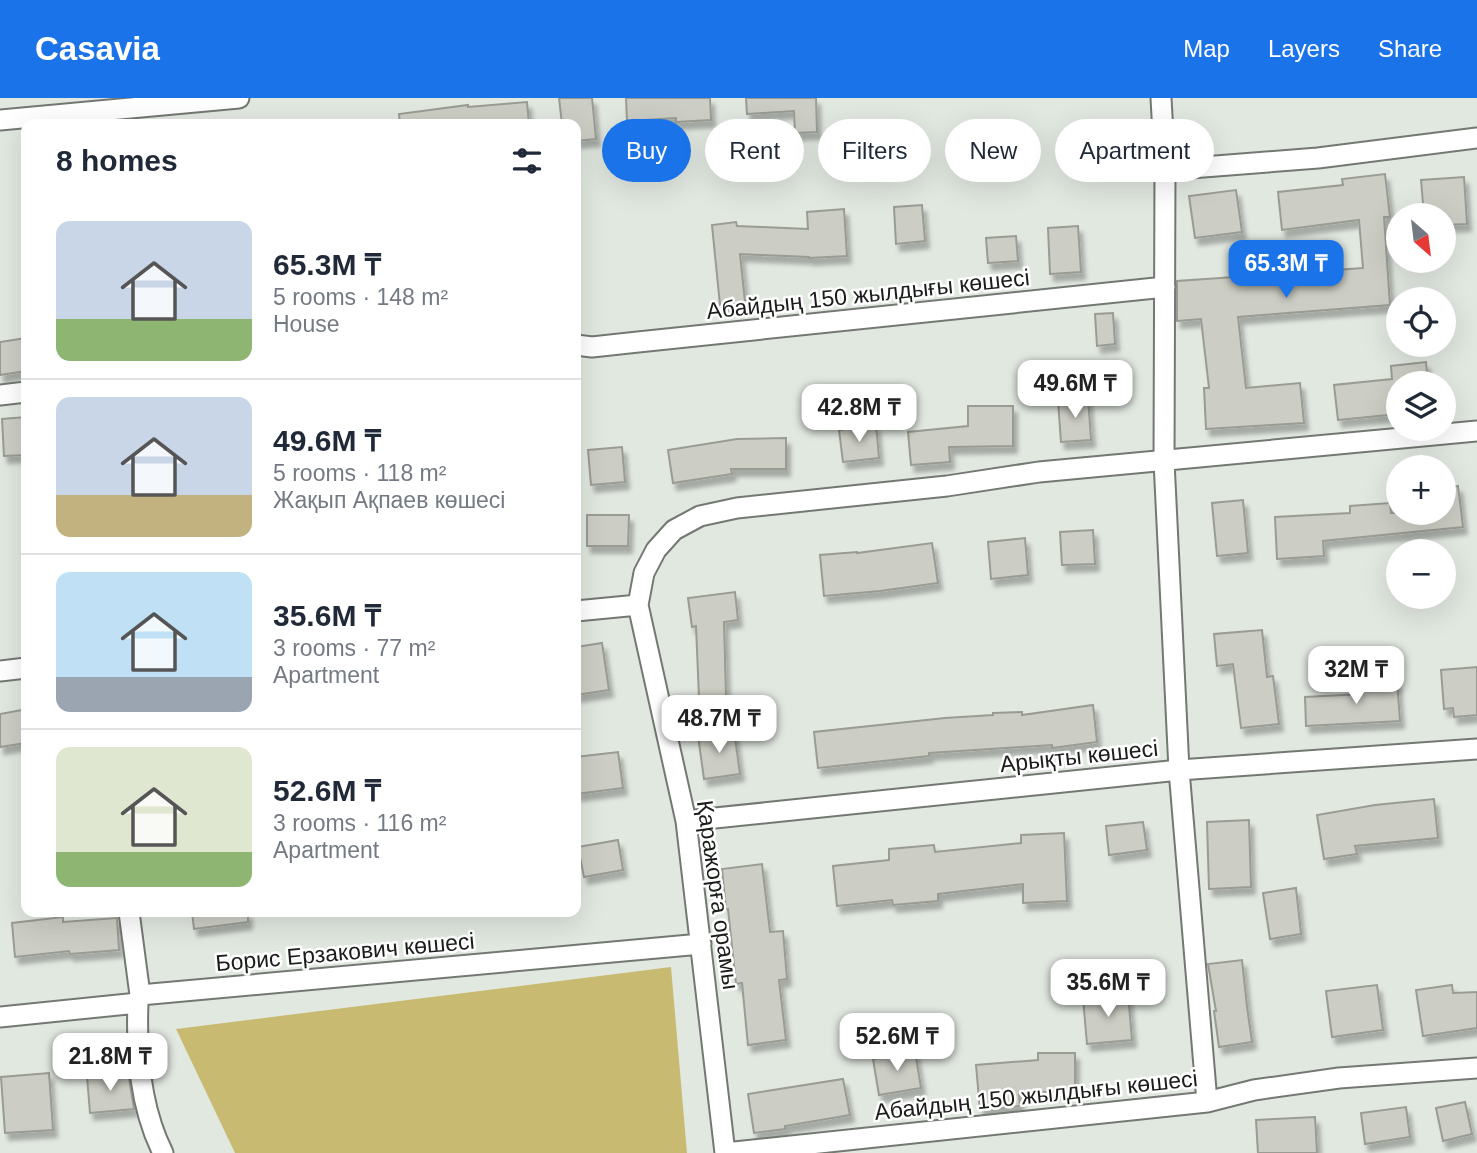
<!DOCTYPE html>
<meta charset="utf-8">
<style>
:root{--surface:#fff;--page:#f6f6f7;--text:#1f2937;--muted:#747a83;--line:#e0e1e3;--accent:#1a73e8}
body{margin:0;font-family:Helvetica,sans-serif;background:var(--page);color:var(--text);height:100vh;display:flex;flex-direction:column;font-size:26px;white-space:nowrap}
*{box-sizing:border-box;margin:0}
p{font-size:23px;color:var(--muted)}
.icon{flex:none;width:38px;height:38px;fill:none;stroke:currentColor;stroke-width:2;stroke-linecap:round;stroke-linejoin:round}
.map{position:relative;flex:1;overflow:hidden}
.side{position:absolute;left:21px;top:21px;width:560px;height:798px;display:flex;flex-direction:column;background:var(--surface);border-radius:14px;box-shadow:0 7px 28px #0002}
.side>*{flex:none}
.banner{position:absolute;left:602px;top:21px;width:665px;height:63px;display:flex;gap:14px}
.needle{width:46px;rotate:152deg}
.controls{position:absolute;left:1386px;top:105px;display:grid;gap:14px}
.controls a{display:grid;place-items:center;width:70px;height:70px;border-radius:50%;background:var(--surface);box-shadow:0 7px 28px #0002;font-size:35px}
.price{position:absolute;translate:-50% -60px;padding:0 16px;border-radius:14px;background:#fff;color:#222;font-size:23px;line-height:46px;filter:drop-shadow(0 2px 4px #0008)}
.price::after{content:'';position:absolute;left:50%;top:42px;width:21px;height:16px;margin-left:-10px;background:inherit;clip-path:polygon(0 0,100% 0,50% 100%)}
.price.current{background:var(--accent);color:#fff}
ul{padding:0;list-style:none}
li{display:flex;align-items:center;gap:21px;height:175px;padding:0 35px}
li+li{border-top:2px solid var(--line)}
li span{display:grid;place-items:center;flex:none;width:196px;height:140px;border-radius:14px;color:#555}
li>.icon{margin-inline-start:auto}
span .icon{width:84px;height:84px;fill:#fffc;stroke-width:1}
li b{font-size:30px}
h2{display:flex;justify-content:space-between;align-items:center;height:84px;padding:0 35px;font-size:30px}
.tag{padding:0 24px;border-radius:32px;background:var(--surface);box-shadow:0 7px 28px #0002;font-size:24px;line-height:63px}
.tag.current{background:var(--accent);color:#fff}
header{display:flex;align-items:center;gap:42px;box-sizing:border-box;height:98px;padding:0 35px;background:var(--accent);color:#fff}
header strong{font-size:33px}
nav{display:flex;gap:38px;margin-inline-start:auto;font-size:24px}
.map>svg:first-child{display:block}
.green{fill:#c8bb71}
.building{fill:#cccec5;stroke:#9a9c93;stroke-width:2;filter:url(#shadow)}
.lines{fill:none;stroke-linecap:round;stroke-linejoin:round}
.street-casing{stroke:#737972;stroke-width:23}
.street{stroke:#fff;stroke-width:19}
.labels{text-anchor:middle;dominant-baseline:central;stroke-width:5;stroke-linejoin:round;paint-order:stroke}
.street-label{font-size:23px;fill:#1a1d1a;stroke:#fff}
</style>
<header>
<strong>Casavia</strong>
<nav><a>Map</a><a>Layers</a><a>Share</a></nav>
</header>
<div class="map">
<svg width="1477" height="1055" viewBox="0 0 1477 1055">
<defs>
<filter id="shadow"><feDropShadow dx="4" dy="7" stdDeviation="2" flood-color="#0004"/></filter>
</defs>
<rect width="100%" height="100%" fill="#e1e8e0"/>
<path class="green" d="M 671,869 L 687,1055 L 235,1055 L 176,931 Z"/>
<path class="building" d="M 559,0 L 592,0 L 596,41 L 576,43 L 576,26 L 562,26 Z
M 626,0 L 710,0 L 711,22 L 676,24 L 676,20 L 627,23 Z
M 746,0 L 816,0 L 817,34 L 795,35 L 794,13 L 747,16 Z
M 527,4 L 529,26 L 400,26 L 399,16 L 468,7 L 468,9 Z
M 1385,76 L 1390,119 L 1384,119 L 1390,207 L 1238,219 L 1246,290 L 1300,285 L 1304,325 L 1206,331 L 1204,290 L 1209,290 L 1201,221 L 1177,223 L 1177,183 L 1363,170 L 1359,122 L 1282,132 L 1278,94 L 1343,87 L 1342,81 Z
M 1464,79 L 1467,126 L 1444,127 L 1444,117 L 1424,117 L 1421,82 Z
M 1236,92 L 1242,134 L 1195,140 L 1189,98 Z
M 922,107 L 925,143 L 896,146 L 894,109 Z
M 844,111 L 847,158 L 809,160 L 809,159 L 740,156 L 745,204 L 720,207 L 712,127 L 736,124 L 737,128 L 808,131 L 807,114 Z
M 1078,128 L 1081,174 L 1050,176 L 1048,130 Z
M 1016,138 L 1018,163 L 988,165 L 986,140 Z
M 1113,215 L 1115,246 L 1097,248 L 1095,216 Z
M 26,240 L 26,273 L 0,277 L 0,244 Z
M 1426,264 L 1428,285 L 1398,285 L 1398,316 L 1338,322 L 1334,287 L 1392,281 L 1391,268 Z
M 1088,300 L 1091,342 L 1061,344 L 1058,303 Z
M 968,308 L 1013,308 L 1013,348 L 949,349 L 950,364 L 911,367 L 908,334 L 968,328 Z
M 26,319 L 26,357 L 4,358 L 2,321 Z
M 876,327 L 879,360 L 843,364 L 839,332 Z
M 786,340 L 786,371 L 731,371 L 732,376 L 673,385 L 668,352 L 737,341 Z
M 622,349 L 625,384 L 591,387 L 588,352 Z
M 1458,388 L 1463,429 L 1323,443 L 1324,458 L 1277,461 L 1275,419 L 1350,415 L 1350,408 L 1390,405 L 1391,415 L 1444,415 L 1444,390 Z
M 1243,402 L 1248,455 L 1217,458 L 1212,405 Z
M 587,417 L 629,417 L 628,448 L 587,448 Z
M 1093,432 L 1095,466 L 1062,467 L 1060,434 Z
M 1025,440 L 1028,477 L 991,481 L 988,444 Z
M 932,445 L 938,485 L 880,493 L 824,498 L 820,457 L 857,454 L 857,455 Z
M 735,494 L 738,522 L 724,524 L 726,599 L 699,600 L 696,528 L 692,529 L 688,500 Z
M 1262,532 L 1267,579 L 1273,578 L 1279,626 L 1241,630 L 1233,566 L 1217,568 L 1214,536 Z
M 602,545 L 609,592 L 576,597 L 576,549 Z
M 1477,569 L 1477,617 L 1454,619 L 1453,610 L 1444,611 L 1441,572 Z
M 1397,583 L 1400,623 L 1306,628 L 1305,599 L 1362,596 L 1361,586 Z
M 1093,607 L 1097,644 L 1052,650 L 1052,647 L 929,655 L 929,658 L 818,670 L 814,634 L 945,620 L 993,617 L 993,615 L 1022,614 L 1022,617 Z
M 22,612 L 26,645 L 0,649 L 0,616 Z
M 734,633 L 740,676 L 704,681 L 698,638 Z
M 618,654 L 623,690 L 576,696 L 576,659 Z
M 1434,701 L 1438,740 L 1355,748 L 1357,756 L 1324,761 L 1317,717 L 1375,707 Z
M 1249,722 L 1251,789 L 1209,791 L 1207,724 Z
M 1143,724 L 1147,752 L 1109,757 L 1106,728 Z
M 1064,735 L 1067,803 L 1023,805 L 1023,786 L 938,796 L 938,803 L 893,807 L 892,802 L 837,808 L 833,768 L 889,762 L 889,751 L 934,747 L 935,754 L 1021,745 L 1021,737 Z
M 618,742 L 623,772 L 584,779 L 578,749 Z
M 762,766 L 770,834 L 783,833 L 787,881 L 779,882 L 786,942 L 748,947 L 742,885 L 736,886 L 728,811 L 726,811 L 722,771 Z
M 1296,790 L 1301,836 L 1270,841 L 1263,795 Z
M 192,814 L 248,814 L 248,824 L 194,831 Z
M 63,819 L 63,824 L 117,820 L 119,852 L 70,856 L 69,853 L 15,859 L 12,825 Z
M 1242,862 L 1247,909 L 1252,944 L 1219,949 L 1214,913 L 1216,913 L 1208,866 Z
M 1377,887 L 1383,932 L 1332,939 L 1326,893 Z
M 1452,887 L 1453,895 L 1477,894 L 1477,930 L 1423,938 L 1416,892 Z
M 1128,896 L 1132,942 L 1087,946 L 1083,900 Z
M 915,953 L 921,990 L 879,997 L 873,961 Z
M 1038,955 L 1075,955 L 1075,994 L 1019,994 L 1020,1008 L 980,1012 L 976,967 L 1038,962 Z
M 128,974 L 134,1011 L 90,1015 L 87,978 Z
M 49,975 L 53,1032 L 5,1035 L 1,979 Z
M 843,981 L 850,1017 L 785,1028 L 785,1031 L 754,1035 L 748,996 Z
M 1465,1004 L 1472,1036 L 1443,1043 L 1436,1010 Z
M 1406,1009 L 1410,1039 L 1365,1046 L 1361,1015 Z
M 1315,1019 L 1317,1055 L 1258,1055 L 1256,1022 Z"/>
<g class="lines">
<g class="street-casing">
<path id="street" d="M 1161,0 L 1165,72 L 1164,363 L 1179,672 L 1207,1004
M 0,22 L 239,0
M 1165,72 L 1318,60 L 1477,40
M 576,247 L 592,249 L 638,244 L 1165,189
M 0,297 L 26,294
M 576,513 L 638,507
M 0,573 L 26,570
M 686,723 L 1179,672 L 1477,651
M 129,814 L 140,897
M 138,905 C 136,956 140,1009 163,1055
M 0,919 L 138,905 L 140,897 L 701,846
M 725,1055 L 686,723 L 638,507 L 644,475 L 656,452 L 674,432 L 700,418 L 737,410 L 947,388 L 1039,374 L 1477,333
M 725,1055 L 1207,1004 L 1254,992 L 1339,980 L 1477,970"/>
</g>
<use href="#street" class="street"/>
</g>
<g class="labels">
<g class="street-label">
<text transform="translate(868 196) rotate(-6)">Абайдың 150 жылдығы көшесі</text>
<text transform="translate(1079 658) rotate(-6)">Арықты көшесі</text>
<text transform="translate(718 797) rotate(82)">Қаражорға орамы</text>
<text transform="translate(345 854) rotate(-5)">Борис Ерзакович көшесі</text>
<text transform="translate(1036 997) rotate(-6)">Абайдың 150 жылдығы көшесі</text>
</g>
</g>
</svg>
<div class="controls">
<a><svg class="needle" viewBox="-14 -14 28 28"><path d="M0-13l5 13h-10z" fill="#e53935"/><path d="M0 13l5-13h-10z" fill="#747a83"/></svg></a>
<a><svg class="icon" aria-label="locate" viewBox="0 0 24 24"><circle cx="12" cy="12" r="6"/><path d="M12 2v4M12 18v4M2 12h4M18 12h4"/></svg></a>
<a><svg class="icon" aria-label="layers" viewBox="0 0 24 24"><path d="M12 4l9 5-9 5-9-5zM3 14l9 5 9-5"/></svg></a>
<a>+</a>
<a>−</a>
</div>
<b class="price current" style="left:1286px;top:202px">65.3M ₸</b>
<b class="price" style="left:1075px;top:322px">49.6M ₸</b>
<b class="price" style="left:859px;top:346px">42.8M ₸</b>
<b class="price" style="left:1356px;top:608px">32M ₸</b>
<b class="price" style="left:719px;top:657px">48.7M ₸</b>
<b class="price" style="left:1108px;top:921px">35.6M ₸</b>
<b class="price" style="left:897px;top:975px">52.6M ₸</b>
<b class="price" style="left:110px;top:995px">21.8M ₸</b>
<div class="banner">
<a class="tag current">Buy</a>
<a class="tag">Rent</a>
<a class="tag">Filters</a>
<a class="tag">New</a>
<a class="tag">Apartment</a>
</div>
<section class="side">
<h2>8 homes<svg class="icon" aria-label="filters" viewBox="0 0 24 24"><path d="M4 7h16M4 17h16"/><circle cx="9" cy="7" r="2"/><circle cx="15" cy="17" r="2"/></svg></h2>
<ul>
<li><span style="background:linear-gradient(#c9d6e8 70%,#8fb573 0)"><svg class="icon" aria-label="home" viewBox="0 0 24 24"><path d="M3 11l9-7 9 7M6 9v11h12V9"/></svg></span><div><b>65.3M ₸</b><p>5 rooms · 148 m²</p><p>House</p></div></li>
<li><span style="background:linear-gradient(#c9d6e8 70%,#c2b280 0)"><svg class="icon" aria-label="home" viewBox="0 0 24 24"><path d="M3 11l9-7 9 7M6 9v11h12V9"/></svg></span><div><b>49.6M ₸</b><p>5 rooms · 118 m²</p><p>Жақып Ақпаев көшесі</p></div></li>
<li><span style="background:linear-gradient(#bfe0f5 75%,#9aa5b1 0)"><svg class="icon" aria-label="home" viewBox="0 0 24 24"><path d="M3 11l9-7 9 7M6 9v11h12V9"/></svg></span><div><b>35.6M ₸</b><p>3 rooms · 77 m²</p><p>Apartment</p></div></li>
<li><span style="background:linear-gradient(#dfe7d0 75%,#8fb573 0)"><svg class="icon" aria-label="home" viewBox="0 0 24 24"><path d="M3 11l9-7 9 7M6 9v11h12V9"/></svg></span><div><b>52.6M ₸</b><p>3 rooms · 116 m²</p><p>Apartment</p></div></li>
</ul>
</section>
</div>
